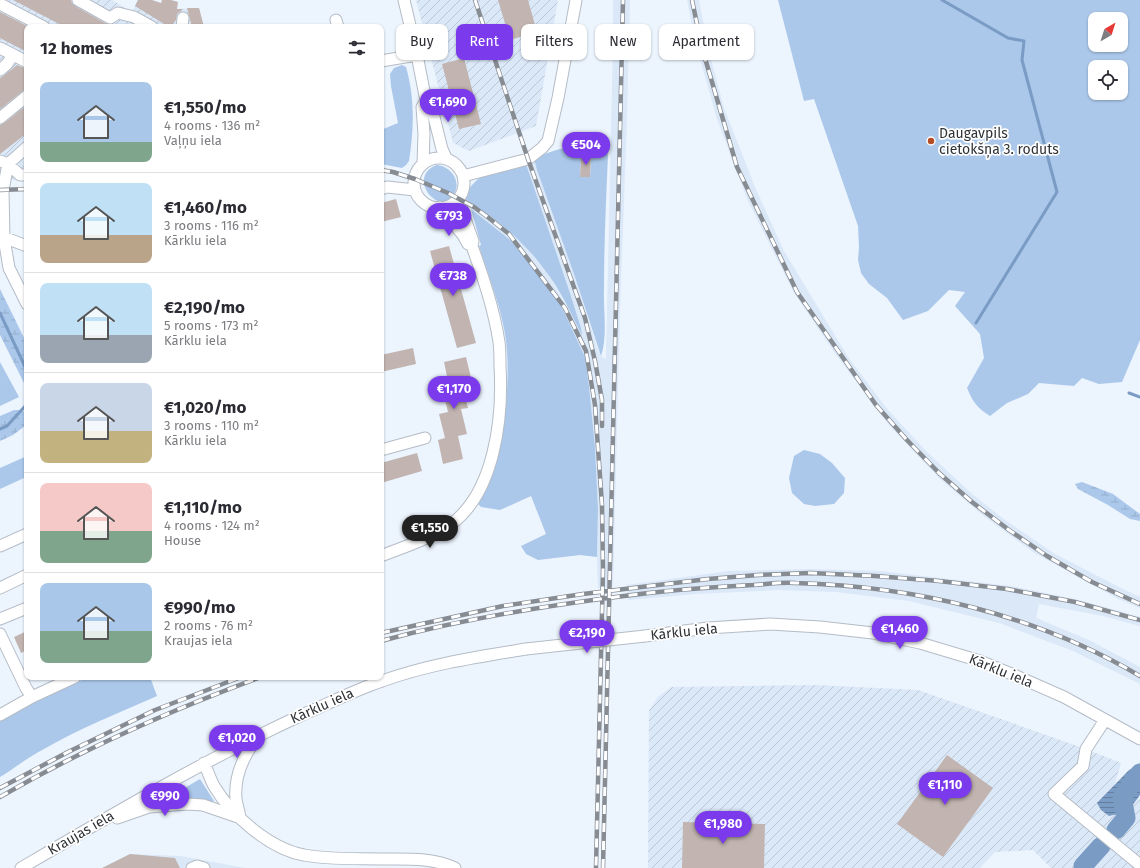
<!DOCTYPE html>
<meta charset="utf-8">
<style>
:root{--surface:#fff;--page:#f7f7f7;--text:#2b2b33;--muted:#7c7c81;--line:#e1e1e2;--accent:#7c3aed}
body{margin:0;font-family:"Fira Sans",sans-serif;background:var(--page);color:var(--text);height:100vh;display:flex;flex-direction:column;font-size:15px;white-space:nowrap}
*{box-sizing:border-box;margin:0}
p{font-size:13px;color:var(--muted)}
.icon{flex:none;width:22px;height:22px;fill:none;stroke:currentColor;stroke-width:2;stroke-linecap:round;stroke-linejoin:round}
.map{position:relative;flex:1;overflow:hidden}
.details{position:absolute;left:24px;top:24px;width:360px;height:656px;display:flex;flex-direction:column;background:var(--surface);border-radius:8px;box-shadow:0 1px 3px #0004}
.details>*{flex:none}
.banner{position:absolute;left:396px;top:24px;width:380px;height:36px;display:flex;gap:8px}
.needle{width:26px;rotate:39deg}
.tools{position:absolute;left:1088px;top:12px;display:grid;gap:8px}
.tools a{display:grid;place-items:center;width:40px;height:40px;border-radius:8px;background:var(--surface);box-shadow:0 1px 3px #0004;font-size:20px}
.price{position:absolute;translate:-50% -34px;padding:0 9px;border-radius:14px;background:var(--accent);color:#fff;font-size:13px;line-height:26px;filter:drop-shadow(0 1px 2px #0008)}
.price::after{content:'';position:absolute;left:50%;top:24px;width:12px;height:9px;margin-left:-6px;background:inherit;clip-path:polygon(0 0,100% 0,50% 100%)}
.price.active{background:#222;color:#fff}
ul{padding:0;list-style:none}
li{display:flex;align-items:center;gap:12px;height:100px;padding:0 16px}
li+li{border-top:1px solid var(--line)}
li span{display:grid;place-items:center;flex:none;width:112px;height:80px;border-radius:8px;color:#555}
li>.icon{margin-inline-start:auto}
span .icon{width:48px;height:48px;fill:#fffc;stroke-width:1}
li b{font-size:17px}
h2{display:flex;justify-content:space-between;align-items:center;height:48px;padding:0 16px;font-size:17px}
.chip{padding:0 14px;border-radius:8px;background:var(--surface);box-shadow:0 1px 3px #0004;font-size:14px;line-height:36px}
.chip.active{background:var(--accent);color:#fff}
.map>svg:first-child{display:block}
.built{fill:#dbe8f8}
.industrial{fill:url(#industrial-furrows)}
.green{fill:#abc8eb;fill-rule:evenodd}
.wetland{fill:url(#wetland-marsh)}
.water{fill:url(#water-rules)}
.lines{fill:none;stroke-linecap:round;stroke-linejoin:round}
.stream{stroke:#7a9bc3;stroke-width:3}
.river{stroke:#7a9bc3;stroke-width:19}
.building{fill:#c2b5b1}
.minor-casing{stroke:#b5bcc6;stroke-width:13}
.minor{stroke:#fff;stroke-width:11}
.rail-casing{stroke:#878c93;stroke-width:4.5}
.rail{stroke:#fff;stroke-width:3;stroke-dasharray:9;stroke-linecap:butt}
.minor-bridge-casing{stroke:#b5bcc6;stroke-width:13;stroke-linecap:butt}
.minor-bridge{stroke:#fff;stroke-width:11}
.poi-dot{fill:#b44d26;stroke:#fff;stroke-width:1.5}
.labels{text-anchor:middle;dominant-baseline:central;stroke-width:3.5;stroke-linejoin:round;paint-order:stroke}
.poi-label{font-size:14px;fill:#2f3236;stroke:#fff;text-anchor:start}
.street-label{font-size:14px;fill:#2f3236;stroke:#fff}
</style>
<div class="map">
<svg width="1140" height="868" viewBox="0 0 1140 868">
<defs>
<pattern id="industrial-furrows" width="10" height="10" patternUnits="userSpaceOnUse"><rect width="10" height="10" fill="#dbe8f8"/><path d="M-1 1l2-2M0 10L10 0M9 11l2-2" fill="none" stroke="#bcc7d5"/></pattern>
<pattern id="wetland-marsh" width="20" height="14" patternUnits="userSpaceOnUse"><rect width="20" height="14" fill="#abc8eb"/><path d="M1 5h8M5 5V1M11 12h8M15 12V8" fill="none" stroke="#93acca"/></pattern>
<pattern id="water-rules" width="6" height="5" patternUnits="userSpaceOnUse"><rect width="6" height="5" fill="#7a9bc3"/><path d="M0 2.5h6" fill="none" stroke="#647f9f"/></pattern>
</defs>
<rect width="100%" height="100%" fill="#ecf4fe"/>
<path class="built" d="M 613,0 L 630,0 L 627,118 L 620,308 L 613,587 L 598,588 L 597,557 L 598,509 L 595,447 L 589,386 L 585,357 L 509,239 L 471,209 L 472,204 L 487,214 L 506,229 L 527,248 L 545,269 L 573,317 L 581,334 L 568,287 L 525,161 L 534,159 L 537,170 L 574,274 L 597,347 L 601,356 L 606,359 L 613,40 Z
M 687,0 L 699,0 L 709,52 L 724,108 L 755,187 L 784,251 L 848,357 L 888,410 L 927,452 L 971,493 L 1005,520 L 1055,554 L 1121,588 L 1140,597 L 1140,608 L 1118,599 L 1033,552 L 985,517 L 939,478 L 889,425 L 834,352 L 793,291 L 748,201 L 717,119 L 695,41 Z
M 809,569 L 879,571 L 1011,586 L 1083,601 L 1140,617 L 1140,626 L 1103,616 L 1039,604 L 1036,618 L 1089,640 L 1140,667 L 1140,684 L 1073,651 L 999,623 L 909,601 L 836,592 L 778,590 L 695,594 L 628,600 L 627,585 L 729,571 Z
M 130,854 L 181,856 L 245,868 L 102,868 Z"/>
<path class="industrial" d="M 0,0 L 112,0 L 132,12 L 138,0 L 152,0 L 177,9 L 199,8 L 204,27 L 27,27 L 27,180 L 0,180 Z
M 416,0 L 558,0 L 536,126 L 469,151 L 453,143 Z
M 815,685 L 918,690 L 1086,749 L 1121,763 L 1114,787 L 1140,799 L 1140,868 L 1051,868 L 1033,850 L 995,852 L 980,868 L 648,868 L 649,710 L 658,697 L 671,687 Z"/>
<path class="green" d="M 778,0 L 1140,0 L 1140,340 L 1122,382 L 1099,384 L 1082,378 L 1074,386 L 1039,383 L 1028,394 L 1007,403 L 990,416 C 977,408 973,402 967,388 L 984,358 L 980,334 L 955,306 L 965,292 L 949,290 L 928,311 L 903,320 L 887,298 L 869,284 L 861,273 L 858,260 L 859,247 L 858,226 L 814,99 L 804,101 ZM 1095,19 L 1121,19 L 1121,45 L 1095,45 ZM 1095,67 L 1121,67 L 1121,93 L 1095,93 Z
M 402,65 L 406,67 C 415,98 414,129 409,161 L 406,165 L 402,168 L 381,164 L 381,130 L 398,123 L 391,86 L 390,74 L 394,68 Z
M 601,141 L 606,142 L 607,146 L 608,155 C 606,200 604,244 604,288 C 603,310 608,335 601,356 L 574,274 L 537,170 L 534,159 C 543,154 584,137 584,156 L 581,156 L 580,177 L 590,177 L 592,147 L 596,143 Z
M 525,161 L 568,287 L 581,328 L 582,336 C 571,313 560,289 544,269 C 530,249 507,228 487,214 C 480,209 473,205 466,200 L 466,194 L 471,186 L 478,179 L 492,172 Z
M 437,165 C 449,166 461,179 455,192 C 440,221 405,176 437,165 Z
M 471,209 L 509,239 L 525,254 L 541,275 L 558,299 L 585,357 L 589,386 L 595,447 L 598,509 L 597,557 L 580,555 L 538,560 L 526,554 L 521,546 L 546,534 L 531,496 L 500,510 L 481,507 L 478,504 C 500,470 505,429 507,389 C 508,371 508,353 505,334 C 500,304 488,275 479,246 L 481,245 Z
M 0,362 L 19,397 L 0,406 Z
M 804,450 L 820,454 L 832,463 L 845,478 L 844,493 L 834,504 L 815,506 L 804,504 L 792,493 L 789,478 L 794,456 Z
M 27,456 L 27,483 L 24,478 L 0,489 L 0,468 Z
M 88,677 L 150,677 L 157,696 C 119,713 80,728 44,749 C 28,757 15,768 0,777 L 0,721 L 34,703 Z
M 200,779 L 214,801 L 213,802 L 190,798 L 164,800 Z"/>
<path class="wetland" d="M 0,289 L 27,344 L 27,389 L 0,335 Z
M 14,410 L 22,410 L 27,415 L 25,426 L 13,435 L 0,441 L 0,416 Z
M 1082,482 L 1113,494 L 1140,514 L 1140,521 L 1130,519 L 1108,505 L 1078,489 L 1075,484 Z"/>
<path class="water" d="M 1140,764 L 1140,795 L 1128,811 L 1109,816 L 1101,810 L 1097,803 L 1129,770 Z"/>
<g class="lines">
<path class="stream" d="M 942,0 L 1008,38 L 1024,41 L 1022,60 L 1057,192 L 976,323
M 0,313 L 27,371
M 1129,393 L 1140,397
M 0,429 L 7,426 L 27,404"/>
<path class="river" d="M 1116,830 L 1126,818 L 1122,797 L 1140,773
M 1083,866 L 1101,846"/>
</g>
<path class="building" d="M 13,0 L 71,0 L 72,3 L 75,6 L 112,27 L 65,27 Z
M 138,0 L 152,0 L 161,3 L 162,0 L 171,0 L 178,2 L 177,9 L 183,9 L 181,11 L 177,14 L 176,20 L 171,27 L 169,27 L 135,6 Z
M 498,0 L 528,0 L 537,32 L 510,40 Z
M 187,8 L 199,8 L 204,27 L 192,27 Z
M 0,12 L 27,26 L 27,52 L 0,38 Z
M 464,58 L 481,124 L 459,129 L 442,64 Z
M 17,65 L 24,68 L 27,72 L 27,89 L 23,91 L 0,109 L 0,78 L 5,75 Z
M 27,105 L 27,133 L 0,154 L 0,125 L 4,123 Z
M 581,156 L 591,156 L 590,177 L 580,177 Z
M 396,199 L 401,217 L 381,222 L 381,203 Z
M 449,246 L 476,343 L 457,348 L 430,251 Z
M 413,348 L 416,364 L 381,372 L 381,355 Z
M 466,357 L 472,382 L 462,384 L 468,408 L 461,409 L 467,434 L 458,436 L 463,459 L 443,464 L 438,440 L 445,438 L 439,414 L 448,412 L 442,388 L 449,386 L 444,362 Z
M 417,453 L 422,471 L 381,483 L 381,463 Z
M 27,631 L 27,650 L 21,653 L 14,637 Z
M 947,755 L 993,788 L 943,857 L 897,824 Z
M 683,822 L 765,824 L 764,868 L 682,868 Z
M 130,854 L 175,858 L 180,868 L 102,868 Z"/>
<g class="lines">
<g class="minor-casing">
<path id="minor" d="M 78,0 L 110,18 L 118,13 L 134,17 L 152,27
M 404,0 L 417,55 L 426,101 L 432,109 L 442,149 L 446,158
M 0,4 L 44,27
M 336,20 L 338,27
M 182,27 L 183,18
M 0,48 L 27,62
M 381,61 L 417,55
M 0,70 L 7,64 L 13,55
M 0,118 L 27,96
M 27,147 L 8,164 L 3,190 L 4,238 L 9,268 L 27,304
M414 183a25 25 0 1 1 50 0a25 25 0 1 1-50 0Z
M 0,161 L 8,164 L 20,175 L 27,175
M 423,164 L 424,134 L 422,107 L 426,101
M 463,176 L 528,159 L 542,148 L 548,141 L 558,98 L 576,0
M 381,189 L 387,187 L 415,190
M 440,207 L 463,235 L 468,244 L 471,245
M 0,236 L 27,246
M 381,450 L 425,438
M 0,546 L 27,534
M 381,556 C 404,547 429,539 450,525 C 495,493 503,417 500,366 C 500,358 500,350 499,342 C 494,309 483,277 472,246 L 473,241 L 464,216 L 459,198
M 0,588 L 27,575
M 0,619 L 27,608
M 0,634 L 26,688 L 32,697
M 645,636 L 708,628 L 770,624 L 820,627 L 873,633 L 920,643 L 980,661 L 1014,675 L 1064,697 L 1140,739
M 0,715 L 32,697 L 75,677
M 1105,720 L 1086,749 L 1083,766 L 1054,794 L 1140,865
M 204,763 C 208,771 210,779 214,786 C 231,815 270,849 304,855 C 329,860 360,858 386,859 C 410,859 433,858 455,868
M 240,817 C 239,811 237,805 236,799 C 234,776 244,755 257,738
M 117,818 L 149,807 L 187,804 L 203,805 L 238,817
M 21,868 C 113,814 206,759 304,714 C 330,703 355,690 382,681 C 429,664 477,657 526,649
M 192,868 L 197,866 L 204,868"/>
</g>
<use href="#minor" class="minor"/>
<g class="rail-casing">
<path id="rail" d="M 475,0 L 528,159 L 585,318 L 595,361 L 602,400 L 602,426
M 692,0 L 702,48 L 737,167 L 797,292 L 876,405 L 906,439 L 939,473 L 972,502 L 1009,530 L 1047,556 L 1092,582 L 1140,604
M 381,170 L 393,172 L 415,179 L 448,193 L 474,207 L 489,218 L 509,234 L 565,308 L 586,351 L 595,405 L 602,505 L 603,570 L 596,868
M 0,190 L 27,189
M 381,633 L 503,606 L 583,594 L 708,579 L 758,575 L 811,573 L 875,576 L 939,581 L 1007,589 L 1075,602 L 1140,620
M 381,641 C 458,620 537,607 616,597 C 661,591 707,587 753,585 C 767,584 781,582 796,583 C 915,586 1037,615 1140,676
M 0,788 L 68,752 L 155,710 L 241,677
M 0,797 C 83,749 171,710 261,677
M 603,868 L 623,0"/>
</g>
<use href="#rail" class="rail"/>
<g class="minor-bridge-casing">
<path id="minor-bridge" d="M 526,649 L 645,636"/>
</g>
<use href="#minor-bridge" class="minor-bridge"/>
</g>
<circle class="poi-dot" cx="931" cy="141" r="4"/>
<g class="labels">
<g class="poi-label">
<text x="939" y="133">Daugavpils<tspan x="939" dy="16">cietokšņa 3. roduts</tspan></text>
</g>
<g class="street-label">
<text transform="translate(684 632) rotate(-6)">Kārklu iela</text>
<text transform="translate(1001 671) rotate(22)">Kārklu iela</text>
<text transform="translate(322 706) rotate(-24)">Kārklu iela</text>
<text transform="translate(81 833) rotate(-30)">Kraujas iela</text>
</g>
</g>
</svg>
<div class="tools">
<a><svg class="needle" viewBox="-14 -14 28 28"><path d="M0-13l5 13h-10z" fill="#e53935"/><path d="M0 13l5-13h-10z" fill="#7c7c81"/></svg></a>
<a><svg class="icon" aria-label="locate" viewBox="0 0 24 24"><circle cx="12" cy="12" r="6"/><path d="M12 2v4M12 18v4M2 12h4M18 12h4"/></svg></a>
</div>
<b class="price" style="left:448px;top:123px">€1,690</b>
<b class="price" style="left:586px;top:166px">€504</b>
<b class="price" style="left:449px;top:237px">€793</b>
<b class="price" style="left:453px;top:297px">€738</b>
<b class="price" style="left:454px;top:410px">€1,170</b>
<b class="price active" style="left:430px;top:549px">€1,550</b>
<b class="price" style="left:900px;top:650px">€1,460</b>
<b class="price" style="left:587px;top:654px">€2,190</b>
<b class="price" style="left:237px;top:759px">€1,020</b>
<b class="price" style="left:945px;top:806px">€1,110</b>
<b class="price" style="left:165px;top:817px">€990</b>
<b class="price" style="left:723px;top:845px">€1,980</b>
<div class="banner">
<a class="chip">Buy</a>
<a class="chip active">Rent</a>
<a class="chip">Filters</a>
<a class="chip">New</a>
<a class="chip">Apartment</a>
</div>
<section class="details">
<h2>12 homes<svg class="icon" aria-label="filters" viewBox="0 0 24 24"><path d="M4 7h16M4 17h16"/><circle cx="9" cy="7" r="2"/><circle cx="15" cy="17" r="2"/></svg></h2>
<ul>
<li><span style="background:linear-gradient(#a9c7e8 75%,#7fa58c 0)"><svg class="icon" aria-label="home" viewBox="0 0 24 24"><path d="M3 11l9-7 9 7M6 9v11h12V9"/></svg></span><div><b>€1,550/mo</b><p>4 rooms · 136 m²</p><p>Vaļņu iela</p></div></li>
<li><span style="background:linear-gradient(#bfe0f5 65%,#b9a48a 0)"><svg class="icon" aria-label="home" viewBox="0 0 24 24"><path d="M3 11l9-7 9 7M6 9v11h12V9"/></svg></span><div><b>€1,460/mo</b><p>3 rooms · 116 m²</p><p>Kārklu iela</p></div></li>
<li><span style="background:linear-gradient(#bfe0f5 65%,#9aa5b1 0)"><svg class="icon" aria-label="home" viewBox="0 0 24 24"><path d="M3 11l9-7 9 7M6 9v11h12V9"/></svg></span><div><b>€2,190/mo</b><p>5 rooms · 173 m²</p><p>Kārklu iela</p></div></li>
<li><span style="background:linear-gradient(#c9d6e8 60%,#c2b280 0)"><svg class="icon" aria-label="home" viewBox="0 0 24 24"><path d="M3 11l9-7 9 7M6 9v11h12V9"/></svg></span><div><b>€1,020/mo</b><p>3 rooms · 110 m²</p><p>Kārklu iela</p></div></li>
<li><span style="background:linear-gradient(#f6c9c9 60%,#7fa58c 0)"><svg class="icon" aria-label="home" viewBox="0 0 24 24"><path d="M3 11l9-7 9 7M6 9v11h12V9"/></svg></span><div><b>€1,110/mo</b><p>4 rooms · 124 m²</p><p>House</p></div></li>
<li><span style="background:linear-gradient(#a9c7e8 60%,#7fa58c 0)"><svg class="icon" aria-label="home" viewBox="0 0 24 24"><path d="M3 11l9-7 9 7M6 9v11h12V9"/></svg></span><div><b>€990/mo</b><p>2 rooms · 76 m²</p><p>Kraujas iela</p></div></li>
</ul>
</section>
</div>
